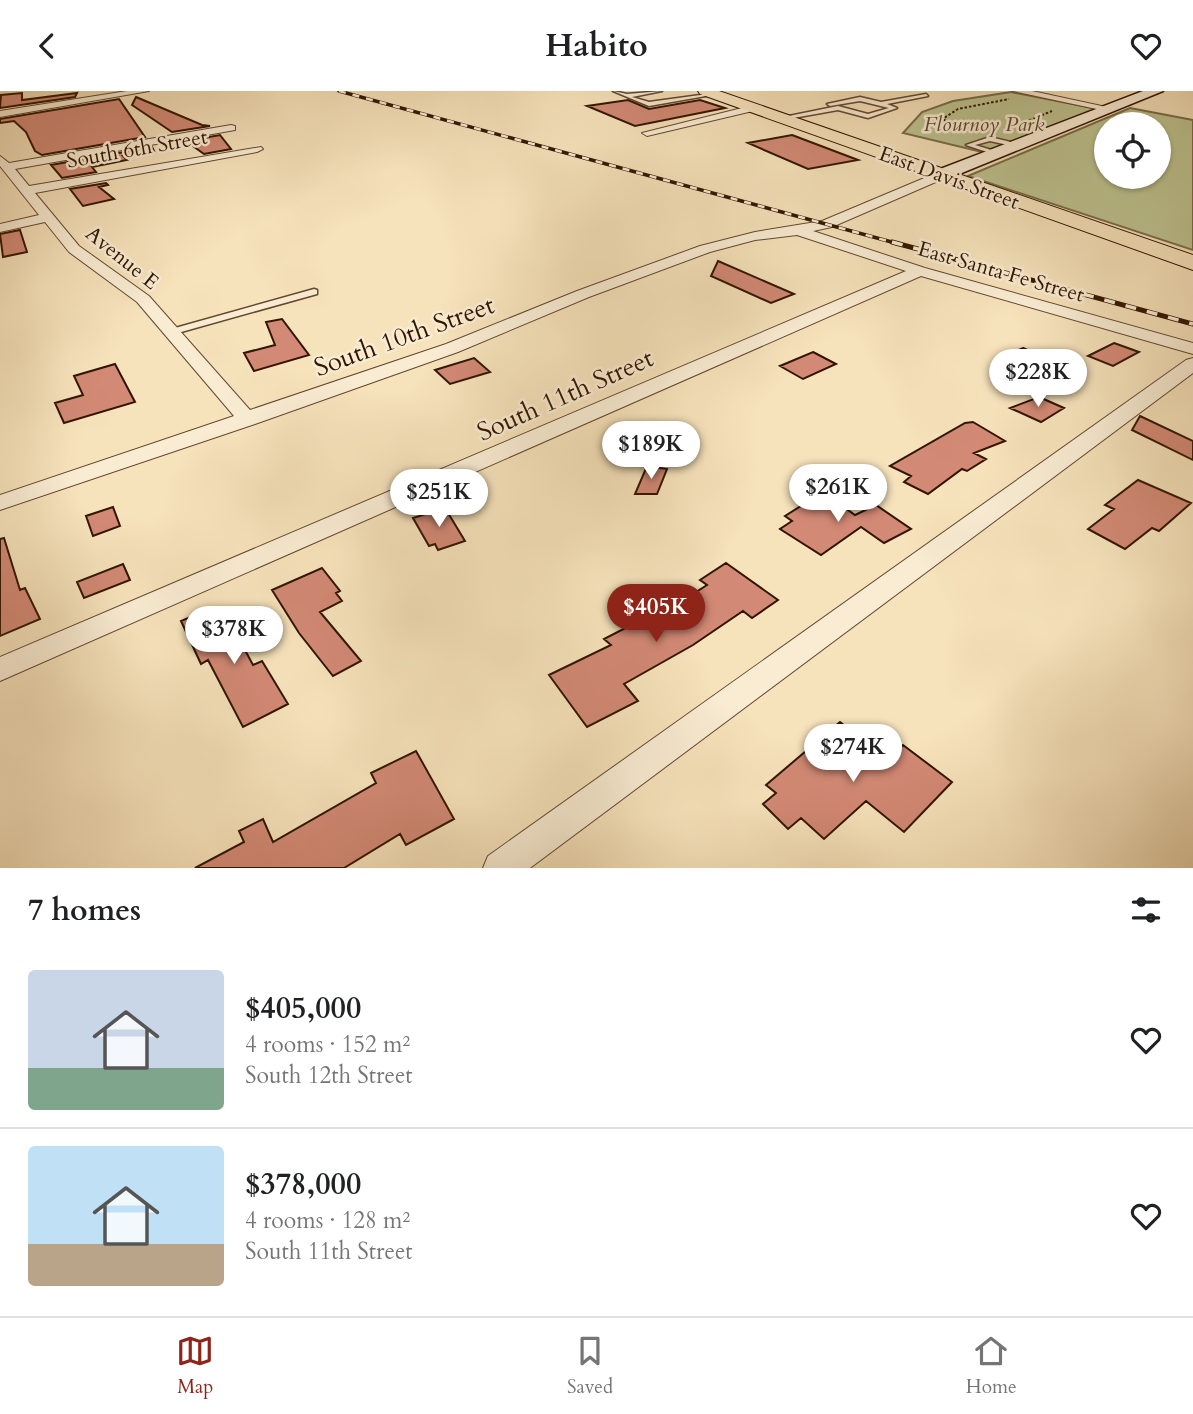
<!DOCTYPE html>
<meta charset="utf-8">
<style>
:root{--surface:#fff;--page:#f6f6f6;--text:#202124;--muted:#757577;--line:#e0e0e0;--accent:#8f2418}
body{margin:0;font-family:Cardo,serif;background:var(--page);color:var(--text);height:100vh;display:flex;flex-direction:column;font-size:26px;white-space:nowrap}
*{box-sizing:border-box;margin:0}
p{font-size:23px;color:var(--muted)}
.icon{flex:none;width:38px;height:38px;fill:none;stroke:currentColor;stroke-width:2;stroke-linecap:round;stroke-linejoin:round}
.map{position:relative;height:777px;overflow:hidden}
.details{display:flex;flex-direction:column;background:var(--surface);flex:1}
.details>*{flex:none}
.buttons{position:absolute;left:1094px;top:21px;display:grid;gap:14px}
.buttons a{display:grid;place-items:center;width:77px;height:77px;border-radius:50%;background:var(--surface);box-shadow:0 2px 5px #0004;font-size:35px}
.price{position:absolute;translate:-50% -60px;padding:0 16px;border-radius:24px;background:#fff;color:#222;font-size:23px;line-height:46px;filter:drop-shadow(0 2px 4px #0008)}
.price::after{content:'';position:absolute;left:50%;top:42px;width:21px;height:16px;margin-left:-10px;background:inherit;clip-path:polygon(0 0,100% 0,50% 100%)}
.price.on{background:var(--accent);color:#fff}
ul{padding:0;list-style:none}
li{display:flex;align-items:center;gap:21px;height:175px;padding:0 28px}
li+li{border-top:2px solid var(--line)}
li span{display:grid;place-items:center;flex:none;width:196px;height:140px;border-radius:7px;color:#555}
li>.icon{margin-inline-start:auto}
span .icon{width:84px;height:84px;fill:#fffc;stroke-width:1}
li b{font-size:30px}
h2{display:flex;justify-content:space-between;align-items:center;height:84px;padding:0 28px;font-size:30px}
header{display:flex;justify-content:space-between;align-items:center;height:91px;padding:0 28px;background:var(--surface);font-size:32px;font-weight:700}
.dock{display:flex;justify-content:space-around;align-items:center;height:98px;border-top:2px solid var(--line);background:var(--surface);font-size:19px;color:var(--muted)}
.dock a{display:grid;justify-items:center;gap:4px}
.dock .on{color:var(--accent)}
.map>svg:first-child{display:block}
.green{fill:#bdc390;stroke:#786c48;stroke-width:2;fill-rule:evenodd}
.building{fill:#d28975;stroke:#321500;stroke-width:2}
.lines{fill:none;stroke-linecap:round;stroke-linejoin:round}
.lane-casing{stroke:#63482f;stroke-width:3}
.street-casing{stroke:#63482f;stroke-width:2}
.secondary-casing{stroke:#321500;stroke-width:3}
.primary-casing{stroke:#321500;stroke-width:2}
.path{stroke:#321500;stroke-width:2;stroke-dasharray:2.5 2;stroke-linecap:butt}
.lane{fill:#f9ecd3;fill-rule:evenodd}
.street{fill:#f9ecd3;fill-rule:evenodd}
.secondary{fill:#f9ecd3;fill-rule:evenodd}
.primary{fill:#f6e2bb;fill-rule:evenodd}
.rail-far1-casing{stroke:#321500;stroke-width:3.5}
.rail-casing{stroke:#321500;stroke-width:5}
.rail-far1{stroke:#f9ecd3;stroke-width:2.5;stroke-dasharray:7;stroke-linecap:butt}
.rail{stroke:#f9ecd3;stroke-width:3.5;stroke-dasharray:11;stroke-linecap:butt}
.labels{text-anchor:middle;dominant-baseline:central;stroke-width:5;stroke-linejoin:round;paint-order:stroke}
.far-park-label{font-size:21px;font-style:italic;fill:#5c492b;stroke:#f9ecd3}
.far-street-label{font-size:21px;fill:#321500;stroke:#f9ecd3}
.street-label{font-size:26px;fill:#321500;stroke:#f9ecd3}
</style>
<header><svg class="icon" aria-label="back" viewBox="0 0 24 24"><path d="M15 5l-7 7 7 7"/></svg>Habito<svg class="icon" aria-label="heart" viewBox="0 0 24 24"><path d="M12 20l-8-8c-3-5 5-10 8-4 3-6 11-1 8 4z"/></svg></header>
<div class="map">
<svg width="1193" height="777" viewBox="0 0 1193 777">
<rect width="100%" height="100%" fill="#f6e2bb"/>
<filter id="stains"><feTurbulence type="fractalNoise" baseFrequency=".00286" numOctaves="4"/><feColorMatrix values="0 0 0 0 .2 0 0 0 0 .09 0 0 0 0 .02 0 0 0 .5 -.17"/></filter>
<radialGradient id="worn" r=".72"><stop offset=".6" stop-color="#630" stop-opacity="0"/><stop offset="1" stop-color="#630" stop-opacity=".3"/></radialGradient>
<path class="green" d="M 1011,1 L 1098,18 L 986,62 L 903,42 L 922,21 L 953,10 Z
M 1130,17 L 1193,29 L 1193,159 L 968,85 ZM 1106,33 L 1158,33 L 1158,86 L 1106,86 Z"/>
<path class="building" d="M 22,2 L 22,9 L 77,2 L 75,6 L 0,17 L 1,4 Z
M 136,6 L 202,34 L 210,35 L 172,41 L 132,14 Z
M 119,8 L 145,46 L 42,64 L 35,60 L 26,41 L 14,30 L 0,32 L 0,28 Z
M 628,9 L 649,18 L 700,9 L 725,17 L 635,35 L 587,15 Z
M 220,44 L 231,58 L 204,63 L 186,50 Z
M 792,44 L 858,69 L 808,78 L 748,52 Z
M 152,56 L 154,60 L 123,65 L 127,69 L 92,76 L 96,81 L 62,87 L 51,74 Z
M 106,92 L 108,94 L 99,96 L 114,108 L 83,115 L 70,98 Z
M 20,139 L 27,161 L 3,166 L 0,143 Z
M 718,170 L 794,203 L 771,212 L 711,185 Z
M 282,228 L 309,264 L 254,280 L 244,262 L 275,254 L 266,231 Z
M 1114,252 L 1139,261 L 1113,275 L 1088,265 Z
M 1023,257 L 1064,275 L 1042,286 L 1001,267 Z
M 813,261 L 836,273 L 803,288 L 780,275 Z
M 474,267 L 490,281 L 450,293 L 435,279 Z
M 115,273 L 135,311 L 64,332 L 55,312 L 83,304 L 74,285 Z
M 1039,306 L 1064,317 L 1041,331 L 1010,317 Z
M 1140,325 L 1193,350 L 1193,369 L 1132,339 Z
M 973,331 L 1005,350 L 974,362 L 986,368 L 967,380 L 962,378 L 928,403 L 904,391 L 911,385 L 890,375 L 965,332 Z
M 647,375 L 667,378 L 657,403 L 635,403 Z
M 1138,389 L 1191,412 L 1159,440 L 1152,437 L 1125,458 L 1088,438 L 1114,418 L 1105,414 Z
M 823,401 L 855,424 L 876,414 L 911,438 L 884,452 L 861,436 L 821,464 L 780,438 L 792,430 L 785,425 Z
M 113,416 L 120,435 L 93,445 L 86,425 Z
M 445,417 L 465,450 L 438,459 L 435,453 L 429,455 L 413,427 Z
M 4,447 L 20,499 L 25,497 L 40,528 L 0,545 L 0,448 Z
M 726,472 L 778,509 L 752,527 L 743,520 L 693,554 L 624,593 L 638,610 L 587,636 L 549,584 L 611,554 L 604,548 L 639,530 L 644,534 L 707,494 L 700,489 Z
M 123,473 L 130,489 L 84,507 L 77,491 Z
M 322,477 L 340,500 L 336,502 L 342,510 L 320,521 L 361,570 L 333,585 L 299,542 L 272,499 Z
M 212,517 L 215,521 L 223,518 L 253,574 L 262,570 L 288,613 L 243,636 L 208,569 L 201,573 L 181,530 Z
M 840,631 L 888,669 L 903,654 L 952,691 L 904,741 L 866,710 L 824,748 L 801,727 L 788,738 L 763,713 L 776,702 L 766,694 Z
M 416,660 L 454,728 L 406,754 L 400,743 L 344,777 L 195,777 L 244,751 L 239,740 L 263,728 L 273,751 L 376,692 L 371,682 Z"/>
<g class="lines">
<g class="lane-casing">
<path id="lane" d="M 613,0 L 627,3 L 662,0 L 632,6 L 649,11 L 715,2 L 717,3 L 649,15 Z
M 926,3 L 928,5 L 887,13 L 897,17 L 868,27 L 838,19 L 782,29 L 779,27 L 838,15 L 868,23 L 889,17 L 860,10 L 830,15 L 827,13 L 860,6 L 881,11 Z
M 990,46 L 1019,53 L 1020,54 L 1017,56 L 990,50 L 975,54 L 998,61 L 996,64 L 966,54 Z
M 314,198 L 317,199 L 317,203 L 174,243 L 171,244 L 166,241 L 168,239 Z"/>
</g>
<g class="street-casing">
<path id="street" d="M 127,0 L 149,0 L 0,26 L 0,20 Z
M 1013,0 L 1032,0 L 1111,17 L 1106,20 Z
M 754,14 L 759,17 L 757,19 L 647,45 L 642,42 Z
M 231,34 L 235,35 L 235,39 L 15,78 L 29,95 L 261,56 L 263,58 L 257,61 L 35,102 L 79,155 L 149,205 L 250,319 L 446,253 L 577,200 L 700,155 L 755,141 L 822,130 L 941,80 L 945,81 L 945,87 L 832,136 L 813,140 L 925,177 L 1193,252 L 1193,263 L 921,185 L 0,590 L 0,566 L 906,180 L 797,144 L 755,149 L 710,161 L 589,206 L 458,261 L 255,333 L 0,419 L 0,404 L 234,325 L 137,211 L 69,161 L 45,131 L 0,141 L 0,133 L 39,124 L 0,75 L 0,65 L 9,72 Z
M 1193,267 L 1193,282 L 530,777 L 483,777 L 488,765 L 1186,269 Z"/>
</g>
<g class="secondary-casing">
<path id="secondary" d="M 1143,0 L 1163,0 L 947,88 L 935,88 L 932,84 L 935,80 Z"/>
</g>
<g class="primary-casing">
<path id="primary" d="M 698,0 L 719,0 L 1193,164 L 1193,179 L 700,3 Z"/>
</g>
<path class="path" d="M 1025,31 L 1052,20
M 981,36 L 945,30 L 944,27 L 958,18 L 1009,8"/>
<use href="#lane" class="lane"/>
<use href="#street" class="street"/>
<use href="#secondary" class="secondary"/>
<use href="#primary" class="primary"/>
<g class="rail-far1-casing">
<path id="rail-far1" d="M 339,0 L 899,153"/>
</g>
<g class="rail-casing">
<path id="rail" d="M 892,151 L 1193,233"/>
</g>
<use href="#rail-far1" class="rail-far1"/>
<use href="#rail" class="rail"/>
</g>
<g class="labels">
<g class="far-park-label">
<text x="984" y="33">Flournoy Park</text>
</g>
<g class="far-street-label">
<text transform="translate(137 58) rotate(-10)">South 6th Street</text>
<text transform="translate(949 87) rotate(20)">East Davis Street</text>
<text transform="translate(122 167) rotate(39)">Avenue E</text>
<text transform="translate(1001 181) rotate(16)">East Santa Fe Street</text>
</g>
<g class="street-label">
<text transform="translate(404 245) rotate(-20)">South 10th Street</text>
<text transform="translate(565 304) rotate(-24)">South 11th Street</text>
</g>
</g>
<rect width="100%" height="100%" filter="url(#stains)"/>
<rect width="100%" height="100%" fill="url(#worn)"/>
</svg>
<div class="buttons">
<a><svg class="icon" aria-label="locate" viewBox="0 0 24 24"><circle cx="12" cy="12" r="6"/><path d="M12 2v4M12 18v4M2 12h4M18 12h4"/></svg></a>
</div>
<b class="price" style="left:1038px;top:318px">$228K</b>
<b class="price" style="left:651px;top:390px">$189K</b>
<b class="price" style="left:838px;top:433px">$261K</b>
<b class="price" style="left:439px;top:438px">$251K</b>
<b class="price on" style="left:656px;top:553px">$405K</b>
<b class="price" style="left:234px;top:575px">$378K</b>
<b class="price" style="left:853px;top:693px">$274K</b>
</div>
<section class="details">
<h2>7 homes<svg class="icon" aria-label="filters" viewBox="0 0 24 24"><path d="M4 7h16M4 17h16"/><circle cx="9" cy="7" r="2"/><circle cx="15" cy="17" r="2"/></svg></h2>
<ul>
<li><span style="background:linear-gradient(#c9d6e8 70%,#7fa58c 0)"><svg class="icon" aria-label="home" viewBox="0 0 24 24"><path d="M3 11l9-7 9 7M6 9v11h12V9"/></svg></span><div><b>$405,000</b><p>4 rooms · 152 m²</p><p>South 12th Street</p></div><svg class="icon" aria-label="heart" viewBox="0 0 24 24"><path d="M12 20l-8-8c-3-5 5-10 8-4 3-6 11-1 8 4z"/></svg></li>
<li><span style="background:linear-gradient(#bfe0f5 70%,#b9a48a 0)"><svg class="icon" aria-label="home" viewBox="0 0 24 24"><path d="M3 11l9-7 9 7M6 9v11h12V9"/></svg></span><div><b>$378,000</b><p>4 rooms · 128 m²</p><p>South 11th Street</p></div><svg class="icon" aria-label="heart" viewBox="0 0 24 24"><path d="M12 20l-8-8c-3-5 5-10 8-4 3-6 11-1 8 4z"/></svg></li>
</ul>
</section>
<nav class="dock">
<a class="on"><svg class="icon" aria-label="map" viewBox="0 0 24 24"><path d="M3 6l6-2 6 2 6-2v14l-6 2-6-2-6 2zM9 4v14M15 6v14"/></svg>Map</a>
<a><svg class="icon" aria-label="saved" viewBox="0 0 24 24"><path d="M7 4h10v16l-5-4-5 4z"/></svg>Saved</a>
<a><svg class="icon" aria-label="home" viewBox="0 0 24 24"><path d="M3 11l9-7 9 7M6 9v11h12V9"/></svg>Home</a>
</nav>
